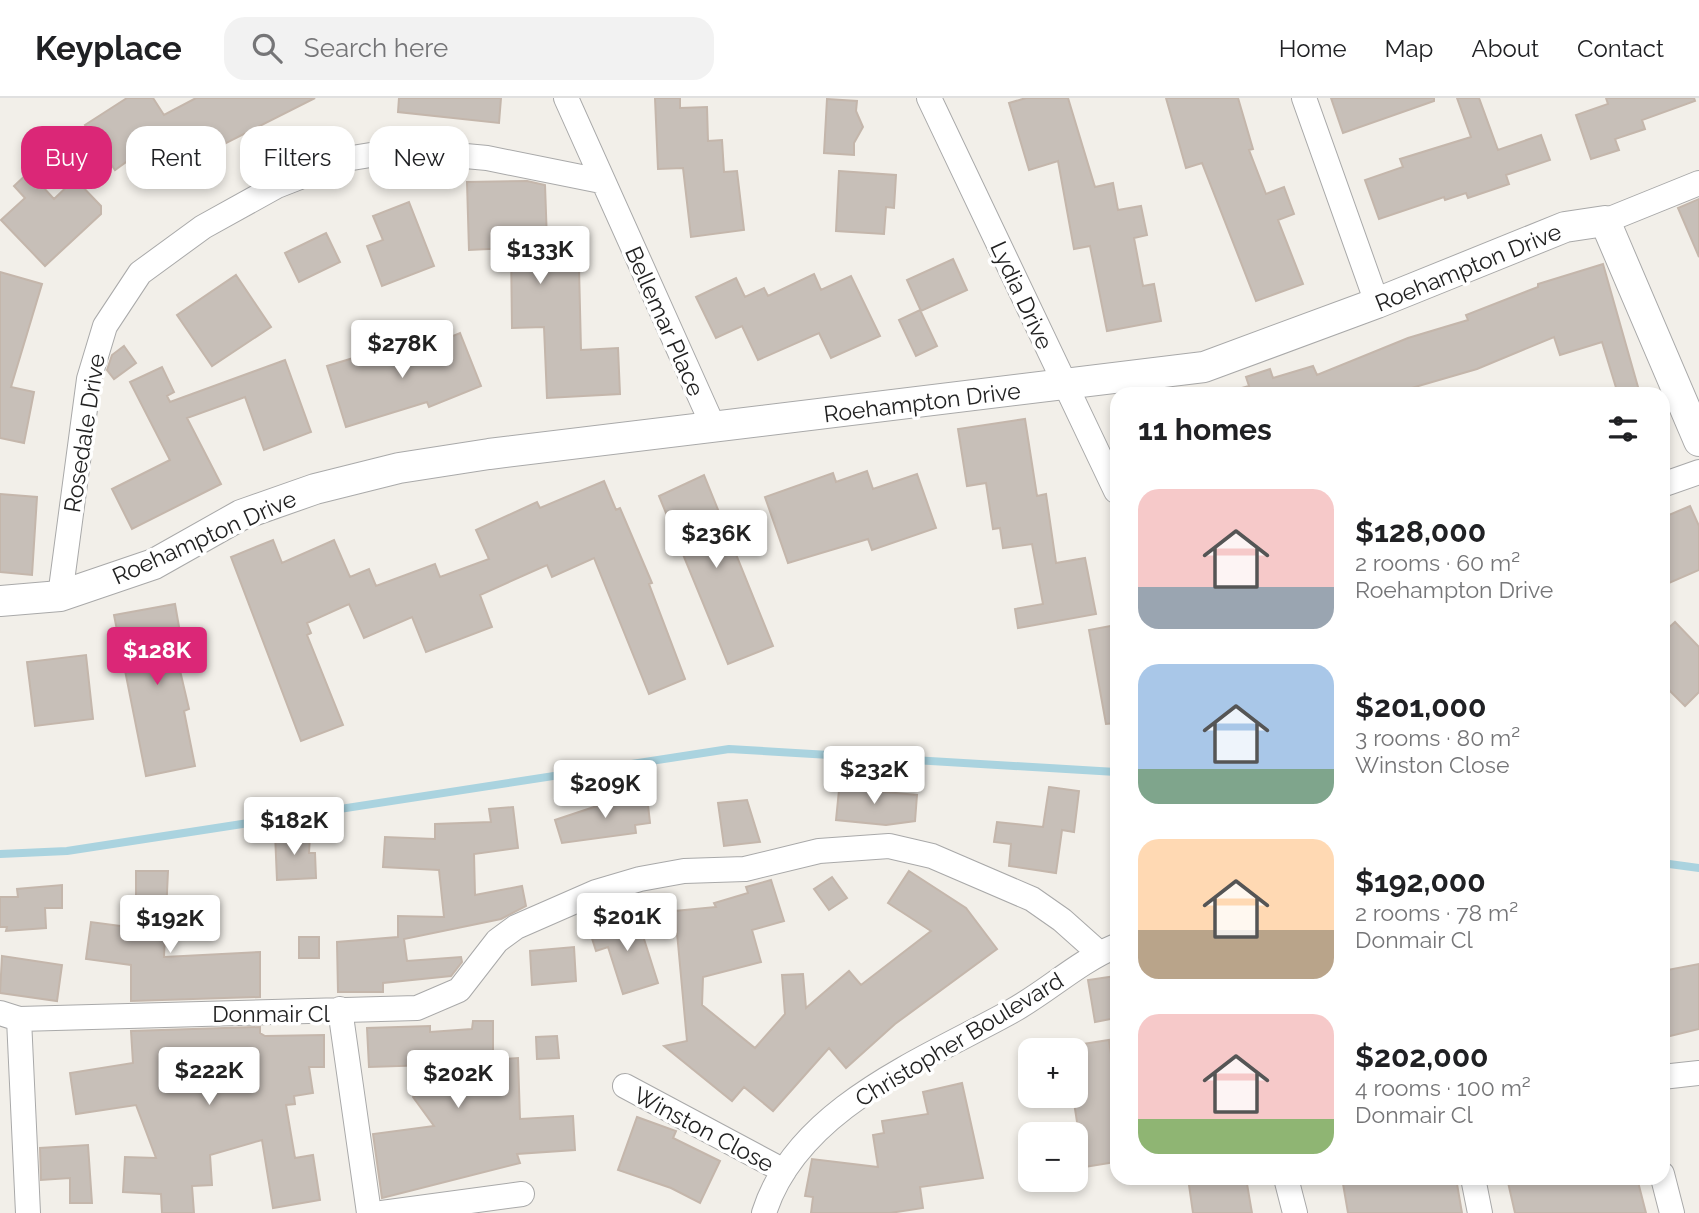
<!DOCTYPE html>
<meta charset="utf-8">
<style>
:root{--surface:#fff;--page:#f2f2f2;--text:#202124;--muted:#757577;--line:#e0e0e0;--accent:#db2777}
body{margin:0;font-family:Raleway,sans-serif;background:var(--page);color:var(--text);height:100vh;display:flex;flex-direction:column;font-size:26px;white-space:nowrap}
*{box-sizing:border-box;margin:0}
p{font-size:23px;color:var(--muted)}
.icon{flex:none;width:38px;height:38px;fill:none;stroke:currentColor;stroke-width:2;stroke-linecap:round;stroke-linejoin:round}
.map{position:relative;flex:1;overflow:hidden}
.drawer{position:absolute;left:1110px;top:289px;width:560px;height:798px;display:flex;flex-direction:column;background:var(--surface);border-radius:21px;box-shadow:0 4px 10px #0003}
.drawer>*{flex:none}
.top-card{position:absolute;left:21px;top:28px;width:665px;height:63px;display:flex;gap:14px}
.controls{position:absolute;left:1018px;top:940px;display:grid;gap:14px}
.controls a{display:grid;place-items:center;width:70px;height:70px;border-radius:14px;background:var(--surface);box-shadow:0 4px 10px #0003;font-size:35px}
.price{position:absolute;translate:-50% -60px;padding:0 16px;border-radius:7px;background:#fff;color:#222;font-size:23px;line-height:46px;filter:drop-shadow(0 2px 4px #0008)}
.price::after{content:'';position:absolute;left:50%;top:42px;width:21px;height:16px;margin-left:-10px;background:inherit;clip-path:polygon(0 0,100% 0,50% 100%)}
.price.on{background:var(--accent);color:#fff}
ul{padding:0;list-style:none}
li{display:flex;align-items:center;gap:21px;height:175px;padding:0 28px}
li span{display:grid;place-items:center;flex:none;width:196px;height:140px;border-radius:21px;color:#555}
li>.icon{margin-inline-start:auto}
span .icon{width:84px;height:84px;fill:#fffc;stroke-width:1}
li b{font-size:30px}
h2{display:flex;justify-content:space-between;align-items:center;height:84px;padding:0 28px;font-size:30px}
.pill{padding:0 24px;border-radius:21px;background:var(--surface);box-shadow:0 4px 10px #0003;font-size:24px;line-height:63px}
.pill.on{background:var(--accent);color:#fff}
header{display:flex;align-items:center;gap:42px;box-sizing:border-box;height:98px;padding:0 35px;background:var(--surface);border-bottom:2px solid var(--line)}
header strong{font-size:33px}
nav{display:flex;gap:38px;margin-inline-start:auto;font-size:24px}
.search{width:490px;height:63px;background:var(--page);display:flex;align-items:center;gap:18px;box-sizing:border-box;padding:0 24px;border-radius:21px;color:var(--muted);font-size:26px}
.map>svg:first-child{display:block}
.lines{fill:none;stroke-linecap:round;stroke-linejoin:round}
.stream{stroke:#aad3df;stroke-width:8}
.building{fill:#c7bfb8;stroke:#c4b6ab;stroke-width:2}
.minor-casing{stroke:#a9a9a9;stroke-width:26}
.tertiary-casing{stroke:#a9a9a9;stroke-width:32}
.minor{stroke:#fff;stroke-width:24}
.tertiary{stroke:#fff;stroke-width:30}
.labels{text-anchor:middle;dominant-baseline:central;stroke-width:7;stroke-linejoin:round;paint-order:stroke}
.street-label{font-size:23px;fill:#222;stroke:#fff}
</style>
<header>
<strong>Keyplace</strong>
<div class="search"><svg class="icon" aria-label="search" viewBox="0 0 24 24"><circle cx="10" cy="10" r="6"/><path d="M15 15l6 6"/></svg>Search here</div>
<nav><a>Home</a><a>Map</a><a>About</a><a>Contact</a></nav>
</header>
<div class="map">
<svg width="1699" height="1115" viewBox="0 0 1699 1115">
<rect width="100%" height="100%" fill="#f2efe9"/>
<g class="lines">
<path class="stream" d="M 0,756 L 67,753 L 729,651 L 1116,674
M 1662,765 L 1699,770"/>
</g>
<path class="building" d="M 127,0 L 153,0 L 164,17 L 196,0 L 315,0 L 212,52 L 184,70 L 177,59 L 163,69 L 157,59 L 136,73 L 129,62 L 115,72 L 85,27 Z
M 399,0 L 501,0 L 499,25 L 398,14 Z
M 655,0 L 680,0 L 680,10 L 707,9 L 708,43 L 722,42 L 724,74 L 737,73 L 744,132 L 691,139 L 683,70 L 658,71 Z
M 1026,0 L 1068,0 L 1095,89 L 1113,85 L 1118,112 L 1141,108 L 1147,137 L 1134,140 L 1143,188 L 1154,186 L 1161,223 L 1107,233 L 1090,148 L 1074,151 L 1058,63 L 1029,72 L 1009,5 Z
M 1166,0 L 1238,0 L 1253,51 L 1249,52 L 1266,96 L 1284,89 L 1294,116 L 1278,122 L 1303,186 L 1256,203 L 1202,65 L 1186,70 Z
M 1331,0 L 1434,0 L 1434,3 L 1343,35 Z
M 1457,0 L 1479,0 L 1498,52 L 1541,37 L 1550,62 L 1506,77 L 1509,86 L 1468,100 L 1466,95 L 1445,102 L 1444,99 L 1379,121 L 1365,82 L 1403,69 L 1400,61 L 1471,39 Z
M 1606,0 L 1694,0 L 1695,3 L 1642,22 L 1645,31 L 1615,41 L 1619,52 L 1591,61 L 1576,17 L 1608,6 Z
M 827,1 L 857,3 L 856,13 L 863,29 L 854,45 L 854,57 L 824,55 Z
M 839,73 L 896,77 L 894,110 L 886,109 L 884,136 L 836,133 Z
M 29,74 L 54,101 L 75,81 L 101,108 L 101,116 L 45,168 L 1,122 L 25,100 L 14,88 Z
M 527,83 L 545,87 L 548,171 L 579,170 L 581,252 L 618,250 L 620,296 L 547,300 L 544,229 L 512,230 L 511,150 L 469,152 L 467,84 Z
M 1699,101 L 1699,159 L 1678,110 Z
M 409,104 L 434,168 L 382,188 L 367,148 L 383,142 L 373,118 Z
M 326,135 L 340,164 L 299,184 L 285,155 Z
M 953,161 L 967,192 L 921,213 L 907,182 Z
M 1603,166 L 1640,296 L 1618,296 L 1602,244 L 1560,257 L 1554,239 L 1477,271 L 1391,296 L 1239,296 L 1238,291 L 1249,288 L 1246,279 L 1270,271 L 1273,280 L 1313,268 L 1317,277 L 1408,240 L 1468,222 L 1466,217 L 1538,189 L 1538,186 Z
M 0,174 L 42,186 L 11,289 L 34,294 L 24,345 L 0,340 Z
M 814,176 L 821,192 L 851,178 L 880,238 L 831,260 L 819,235 L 758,262 L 742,228 L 716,240 L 696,199 L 736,180 L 745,199 L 764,190 L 768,198 Z
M 236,177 L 271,229 L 212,268 L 177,217 Z
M 920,212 L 937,248 L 916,258 L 899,222 Z
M 460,235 L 481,288 L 429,309 L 427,304 L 346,329 L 327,268 L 383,251 L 388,265 Z
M 124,248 L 136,265 L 114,281 L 107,272 L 112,257 Z
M 285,262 L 311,334 L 264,352 L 245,299 L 187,320 L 221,386 L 132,431 L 112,391 L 170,362 L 130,284 L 162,269 L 174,294 L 167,298 L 170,304 Z
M 1025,321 L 1037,398 L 1046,396 L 1056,465 L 1085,460 L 1096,516 L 1018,530 L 1015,511 L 1043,506 L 1032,446 L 1003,450 L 1000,430 L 993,431 L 986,385 L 967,388 L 958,331 Z
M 867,373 L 873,391 L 917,376 L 936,430 L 872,452 L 868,441 L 788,465 L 765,399 L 833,375 L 836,384 Z
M 704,377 L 773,548 L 728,566 L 659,398 Z
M 604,383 L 616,412 L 620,410 L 652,485 L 649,486 L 685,581 L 649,596 L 594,460 L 552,479 L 547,467 L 480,497 L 492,529 L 426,554 L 412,519 L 364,540 L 349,506 L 307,525 L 311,535 L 307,537 L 343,627 L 301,643 L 231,459 L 273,442 L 282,465 L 334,442 L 350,479 L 369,471 L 376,488 L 435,466 L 440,479 L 489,461 L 476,432 L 537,404 L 540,410 Z
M 0,396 L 37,399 L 32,477 L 0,474 Z
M 1690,408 L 1699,428 L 1699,472 L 1662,488 L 1662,420 Z
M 175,506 L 185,563 L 178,564 L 189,611 L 184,613 L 195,668 L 146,678 L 114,517 Z
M 1675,524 L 1699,549 L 1699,594 L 1685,608 L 1662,585 L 1662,536 Z
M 1116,527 L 1116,625 L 1106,626 L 1089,532 Z
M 86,557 L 93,621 L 35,628 L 27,564 Z
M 840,682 L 863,685 L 863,692 L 917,697 L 915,723 L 886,727 L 836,722 Z
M 1049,689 L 1079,693 L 1074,734 L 1062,732 L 1056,775 L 1009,768 L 1011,746 L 994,744 L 997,724 L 1043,729 Z
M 647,698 L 650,725 L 635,727 L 636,735 L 562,745 L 555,722 L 609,704 L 608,701 Z
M 747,702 L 760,744 L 724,748 L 718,705 Z
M 513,709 L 518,750 L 474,756 L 475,797 L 522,788 L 526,808 L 501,821 L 404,841 L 407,863 L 461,859 L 462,864 L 451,878 L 383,885 L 383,894 L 338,894 L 337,844 L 398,839 L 398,818 L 444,819 L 439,772 L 383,769 L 385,739 L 435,741 L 435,726 L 491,724 L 489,711 Z
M 275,735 L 310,737 L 309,755 L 315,755 L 316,780 L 277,782 Z
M 136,773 L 168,773 L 164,859 L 260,854 L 260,899 L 131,903 L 131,867 L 86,861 L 91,824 L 136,830 Z
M 909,773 L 966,810 L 997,851 L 895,926 L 846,970 L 829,950 L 773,1013 L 744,989 L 732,1003 L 664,948 L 687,943 L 675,813 L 716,809 L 714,805 L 748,795 L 746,789 L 771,782 L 784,823 L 752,832 L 761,864 L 703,879 L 702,907 L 755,950 L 785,916 L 782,877 L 803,876 L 806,910 L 849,873 L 861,887 L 931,833 L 888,805 Z
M 832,779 L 847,800 L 829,812 L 814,791 Z
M 62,787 L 62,810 L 45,810 L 46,830 L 6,833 L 7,829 L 0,829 L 0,799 L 18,799 L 17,791 Z
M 637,819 L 658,885 L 623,896 L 608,849 L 596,853 L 589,831 Z
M 299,839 L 319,839 L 319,860 L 299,860 Z
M 574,849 L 576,883 L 532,887 L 530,853 Z
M 2,858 L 62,867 L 57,903 L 0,895 Z
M 1699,866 L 1699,931 L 1662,940 L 1662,873 Z
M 1116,878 L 1116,920 L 1095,924 L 1088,882 Z
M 473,923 L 493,923 L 493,962 L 518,960 L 520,1021 L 573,1018 L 575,1052 L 517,1056 L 520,1065 L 382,1100 L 373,1036 L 434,1028 L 413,999 L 460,966 L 369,969 L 367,930 L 430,928 L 430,934 L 472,931 Z
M 260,929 L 260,935 L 265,938 L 324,937 L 324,969 L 309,969 L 313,995 L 294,998 L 295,1006 L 286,1007 L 295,1060 L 313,1057 L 320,1102 L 273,1110 L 262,1042 L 210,1057 L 212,1087 L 192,1088 L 194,1115 L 162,1115 L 161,1096 L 123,1094 L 125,1059 L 156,1060 L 136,1007 L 76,1016 L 70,975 L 133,965 L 131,933 Z
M 557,938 L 559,960 L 537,961 L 536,939 Z
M 1109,942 L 1116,993 L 1116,1064 L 1084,1069 L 1073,998 L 1076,998 L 1076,947 Z
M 962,985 L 983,1080 L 920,1089 L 923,1110 L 890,1115 L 811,1115 L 813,1099 L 805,1098 L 812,1061 L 878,1069 L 873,1037 L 884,1035 L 882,1023 L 928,1016 L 923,994 Z
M 637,1019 L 676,1033 L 673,1040 L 720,1063 L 700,1105 L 671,1090 L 618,1072 Z
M 88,1047 L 92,1105 L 70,1105 L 70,1080 L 41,1082 L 40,1050 Z
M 1188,1080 L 1246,1080 L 1252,1115 L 1193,1115 Z
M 1342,1080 L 1385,1080 L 1386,1085 L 1415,1080 L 1456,1080 L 1462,1115 L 1348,1115 Z
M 1507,1080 L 1637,1080 L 1646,1115 L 1515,1115 Z"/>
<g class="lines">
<g class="minor-casing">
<path id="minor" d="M 566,0 L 714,330
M 929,0 L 1116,393
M 1304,0 L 1377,205
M 1605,123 L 1699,85
M 1662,387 L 1699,374
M 60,498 L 89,281 L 105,228 L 140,175 L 203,129 L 277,88 L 346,61 L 401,52 L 487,60 L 601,83
M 340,911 L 369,1115
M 0,915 L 19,921 L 417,910 L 459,892 L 497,843 L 516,829 L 596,794 L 640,781 L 684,773 L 745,771 L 819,753 L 889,748 L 932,758 L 1032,801 L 1062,822 L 1099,855
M 19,921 L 28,1115
M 1662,979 L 1699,975
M 625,988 L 784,1073
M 1662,1076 L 1672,1115
M 1286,1080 L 1295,1115
M 1473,1080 L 1480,1115
M 382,1115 L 522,1096
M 764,1115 C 797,1010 924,962 1012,913 C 1048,893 1078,864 1116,848"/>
</g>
<g class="tertiary-casing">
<path id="tertiary" d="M 0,503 L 60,498 L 154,466 L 241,417 L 315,391 L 399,370 L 489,356 L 1204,269 L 1377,205 L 1565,129 L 1605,123 L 1699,343"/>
</g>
<use href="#minor" class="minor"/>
<use href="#tertiary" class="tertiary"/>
</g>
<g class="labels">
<g class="street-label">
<text transform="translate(1468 169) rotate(-22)">Roehampton Drive</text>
<text transform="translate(1022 197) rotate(65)">Lydia Drive</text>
<text transform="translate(665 223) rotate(66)">Bellemar Place</text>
<text transform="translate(922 304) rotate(-7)">Roehampton Drive</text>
<text transform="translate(84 335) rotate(-81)">Rosedale Drive</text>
<text transform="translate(204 439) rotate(-24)">Roehampton Drive</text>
<text x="271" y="915">Donmair Cl</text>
<text transform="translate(959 941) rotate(-31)">Christopher Boulevard</text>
<text transform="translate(704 1031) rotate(28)">Winston Close</text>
</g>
</g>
</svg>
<div class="controls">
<a>+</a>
<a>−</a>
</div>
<b class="price" style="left:540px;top:188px">$133K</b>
<b class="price" style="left:402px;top:282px">$278K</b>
<b class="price" style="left:716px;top:472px">$236K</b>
<b class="price on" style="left:157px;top:589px">$128K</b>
<b class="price" style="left:874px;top:708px">$232K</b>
<b class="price" style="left:605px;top:722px">$209K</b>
<b class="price" style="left:294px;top:759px">$182K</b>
<b class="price" style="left:627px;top:855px">$201K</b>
<b class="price" style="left:170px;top:857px">$192K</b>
<b class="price" style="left:209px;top:1009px">$222K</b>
<b class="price" style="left:458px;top:1012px">$202K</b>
<div class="top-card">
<a class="pill on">Buy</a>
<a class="pill">Rent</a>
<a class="pill">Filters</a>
<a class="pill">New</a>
</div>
<section class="drawer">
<h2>11 homes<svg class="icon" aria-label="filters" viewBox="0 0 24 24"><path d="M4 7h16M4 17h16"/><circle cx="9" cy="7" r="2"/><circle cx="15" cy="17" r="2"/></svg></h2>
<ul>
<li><span style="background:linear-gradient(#f6c9c9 70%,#9aa5b1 0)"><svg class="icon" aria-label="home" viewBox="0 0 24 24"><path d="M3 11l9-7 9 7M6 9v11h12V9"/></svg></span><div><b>$128,000</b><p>2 rooms · 60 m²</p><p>Roehampton Drive</p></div></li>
<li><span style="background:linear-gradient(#a9c7e8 75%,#7fa58c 0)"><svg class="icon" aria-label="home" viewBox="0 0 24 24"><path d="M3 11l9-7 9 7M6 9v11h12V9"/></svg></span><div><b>$201,000</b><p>3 rooms · 80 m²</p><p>Winston Close</p></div></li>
<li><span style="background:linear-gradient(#ffd9b3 65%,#b9a48a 0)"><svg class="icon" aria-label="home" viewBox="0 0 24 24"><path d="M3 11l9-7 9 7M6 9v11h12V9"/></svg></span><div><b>$192,000</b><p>2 rooms · 78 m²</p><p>Donmair Cl</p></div></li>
<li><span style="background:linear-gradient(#f6c9c9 75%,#8fb573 0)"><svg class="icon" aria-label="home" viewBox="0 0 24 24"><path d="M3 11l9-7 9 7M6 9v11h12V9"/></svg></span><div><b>$202,000</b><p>4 rooms · 100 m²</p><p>Donmair Cl</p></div></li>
</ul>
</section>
</div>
